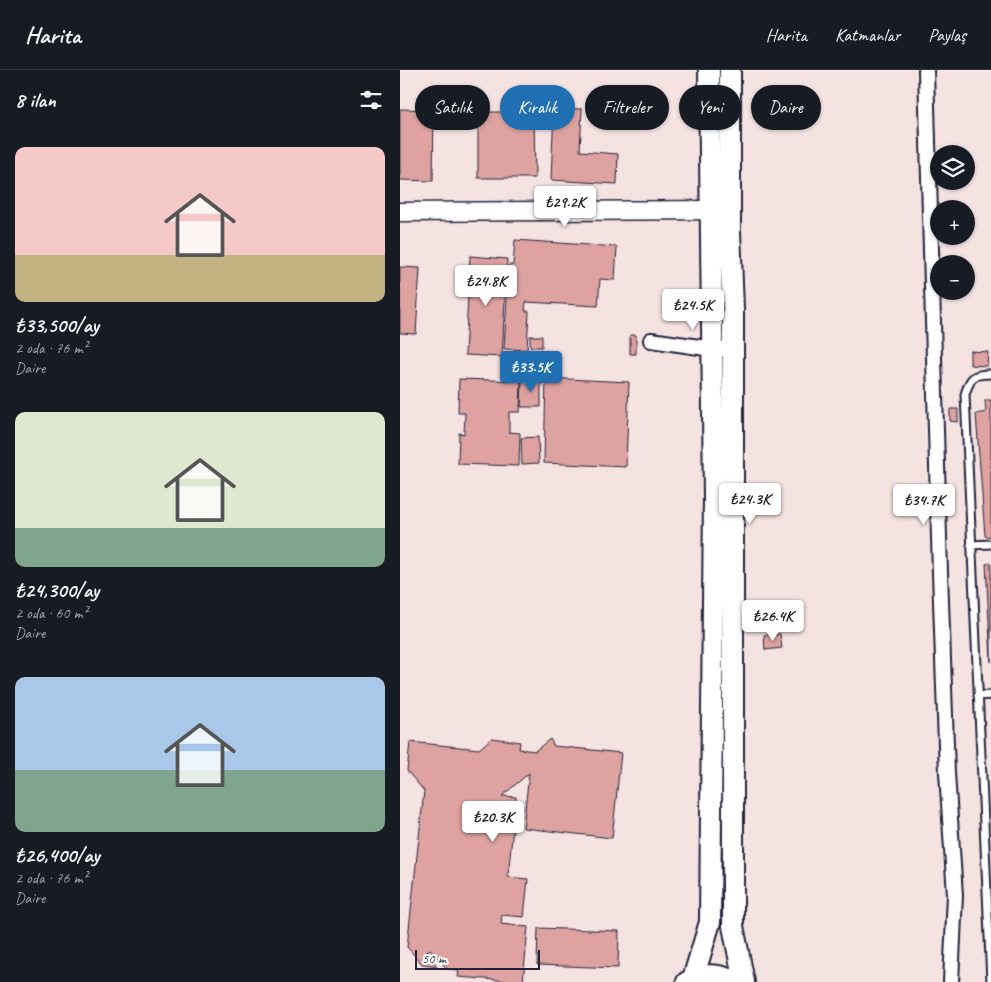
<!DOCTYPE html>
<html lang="tr">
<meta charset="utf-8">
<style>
:root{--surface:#171b24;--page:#20242c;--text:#f1f3f6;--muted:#9ea1a6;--line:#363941;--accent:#1f6fb2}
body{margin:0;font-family:Caveat,sans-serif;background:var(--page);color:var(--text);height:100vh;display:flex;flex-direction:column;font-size:19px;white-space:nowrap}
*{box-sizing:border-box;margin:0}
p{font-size:16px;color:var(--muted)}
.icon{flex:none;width:28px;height:28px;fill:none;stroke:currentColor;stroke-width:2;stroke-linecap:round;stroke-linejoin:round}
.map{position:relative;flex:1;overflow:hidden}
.panel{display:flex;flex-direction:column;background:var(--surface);width:400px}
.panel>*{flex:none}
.top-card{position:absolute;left:15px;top:15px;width:475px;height:45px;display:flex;gap:10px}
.buttons{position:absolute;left:530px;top:75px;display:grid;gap:10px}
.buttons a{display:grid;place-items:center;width:45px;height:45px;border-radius:50%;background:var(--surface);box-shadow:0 1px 4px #0004;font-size:25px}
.scale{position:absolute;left:15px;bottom:12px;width:125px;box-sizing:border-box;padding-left:5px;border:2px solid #22223b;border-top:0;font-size:14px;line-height:18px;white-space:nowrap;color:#22223b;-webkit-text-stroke:4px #fff;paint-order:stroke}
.price{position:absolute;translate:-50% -42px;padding:0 11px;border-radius:5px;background:#fff;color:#222;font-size:16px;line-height:32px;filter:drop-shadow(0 1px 2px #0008)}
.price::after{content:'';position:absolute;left:50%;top:30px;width:15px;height:11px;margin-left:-8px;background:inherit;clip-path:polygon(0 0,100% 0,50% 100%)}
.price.on{background:var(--accent);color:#fff}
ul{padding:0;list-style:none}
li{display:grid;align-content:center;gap:10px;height:265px;padding:0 15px}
li span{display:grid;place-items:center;height:155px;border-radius:10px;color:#555}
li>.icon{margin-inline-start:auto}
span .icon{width:90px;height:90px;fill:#fffc;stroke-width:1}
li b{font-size:21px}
h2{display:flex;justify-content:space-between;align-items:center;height:60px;padding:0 15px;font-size:21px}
.chip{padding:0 18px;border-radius:22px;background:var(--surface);box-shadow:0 1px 4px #0004;font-size:18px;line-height:45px}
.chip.on{background:var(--accent);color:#fff}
header{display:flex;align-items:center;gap:30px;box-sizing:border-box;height:70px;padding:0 25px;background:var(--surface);border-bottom:1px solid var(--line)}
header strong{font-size:24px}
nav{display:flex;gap:28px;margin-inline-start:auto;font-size:18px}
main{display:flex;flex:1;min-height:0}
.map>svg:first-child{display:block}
.building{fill:#dea3a0;stroke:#22223b}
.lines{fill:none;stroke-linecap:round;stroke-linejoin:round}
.service-casing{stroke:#22223b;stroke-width:11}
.minor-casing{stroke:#22223b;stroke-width:18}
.tertiary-casing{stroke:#22223b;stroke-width:21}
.secondary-casing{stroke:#22223b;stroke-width:24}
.service{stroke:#fff;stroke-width:7}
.minor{stroke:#fff;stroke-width:14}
.tertiary{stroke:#fff;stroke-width:18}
.secondary{stroke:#fff;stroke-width:20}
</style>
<header>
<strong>Harita</strong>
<nav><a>Harita</a><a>Katmanlar</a><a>Paylaş</a></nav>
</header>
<main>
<section class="panel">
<h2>8 ilan<svg class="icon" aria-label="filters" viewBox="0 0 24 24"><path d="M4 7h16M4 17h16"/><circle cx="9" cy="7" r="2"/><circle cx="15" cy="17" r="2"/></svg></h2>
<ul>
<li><span style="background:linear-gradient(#f6c9c9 70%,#c2b280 0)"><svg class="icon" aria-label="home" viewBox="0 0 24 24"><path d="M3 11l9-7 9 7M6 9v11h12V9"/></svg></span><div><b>₺33,500/ay</b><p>2 oda · 76 m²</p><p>Daire</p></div></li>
<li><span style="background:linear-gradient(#dfe7d0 75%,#7fa58c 0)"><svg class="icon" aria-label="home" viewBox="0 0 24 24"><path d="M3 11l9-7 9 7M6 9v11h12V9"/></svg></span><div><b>₺24,300/ay</b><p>2 oda · 60 m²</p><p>Daire</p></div></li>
<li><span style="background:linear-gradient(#a9c7e8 60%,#7fa58c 0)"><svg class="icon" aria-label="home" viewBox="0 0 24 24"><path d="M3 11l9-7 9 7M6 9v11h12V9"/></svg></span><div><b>₺26,400/ay</b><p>2 oda · 76 m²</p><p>Daire</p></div></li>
</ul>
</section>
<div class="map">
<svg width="591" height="912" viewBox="0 0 591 912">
<rect width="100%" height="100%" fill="#f5e3e2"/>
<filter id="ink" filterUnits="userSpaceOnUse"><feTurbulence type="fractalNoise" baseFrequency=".02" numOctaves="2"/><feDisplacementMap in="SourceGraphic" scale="10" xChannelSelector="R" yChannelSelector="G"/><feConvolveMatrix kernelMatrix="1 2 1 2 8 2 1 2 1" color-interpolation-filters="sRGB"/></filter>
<g filter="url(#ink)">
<path class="building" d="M 154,38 L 182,39 L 180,81 L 218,84 L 217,114 L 151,110 Z
M 0,39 L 34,40 L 33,111 L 0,110 Z
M 78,42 L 134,42 L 135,108 L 78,108 Z
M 115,170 L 217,177 L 215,210 L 200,209 L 198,236 L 126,232 L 125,241 L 129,241 L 127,280 L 104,279 L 109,195 L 113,195 Z
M 70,186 L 107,189 L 102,287 L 65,285 Z
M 0,197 L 20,198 L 16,264 L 0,263 Z
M 230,265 L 236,265 L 236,284 L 230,284 Z
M 130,266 L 142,266 L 142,277 L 130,277 Z
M 570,281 L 588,282 L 587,296 L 570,295 Z
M 146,308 L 229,312 L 226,397 L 144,393 Z
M 59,309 L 121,311 L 120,342 L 109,342 L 109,362 L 120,363 L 119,396 L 58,394 L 59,363 L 64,364 L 65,343 L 58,343 Z
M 122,309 L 141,309 L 141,337 L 121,337 Z
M 585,330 L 591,330 L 591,467 L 585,466 L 576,344 L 586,342 Z
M 550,339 L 558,339 L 558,352 L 550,351 Z
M 138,367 L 139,393 L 122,394 L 121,368 Z
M 591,493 L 591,592 L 586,494 Z
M 380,564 L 382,578 L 365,580 L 364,565 Z
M 92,668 L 120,672 L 119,679 L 135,681 L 150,669 L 154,676 L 221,683 L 212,768 L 123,758 L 129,703 L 102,726 L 116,727 L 108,807 L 128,809 L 124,847 L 102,845 L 101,854 L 128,857 L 123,912 L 58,907 L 59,900 L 47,899 L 30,879 L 26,883 L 37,896 L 22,894 L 7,877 L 24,721 L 7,701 L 10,672 L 79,679 Z
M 138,858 L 219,861 L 218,898 L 137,895 Z"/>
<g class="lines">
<g class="service-casing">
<path id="service" d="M 571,475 L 591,474
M 578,626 L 591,625
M 591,912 L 565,324 C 571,307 572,304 591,304"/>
</g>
<g class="minor-casing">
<path id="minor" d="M 526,0 L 540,503 L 547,703 L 555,825 L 551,912
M 251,270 L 313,279 L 333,279"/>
</g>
<g class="tertiary-casing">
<path id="tertiary" d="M 0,142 L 324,140"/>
</g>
<g class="secondary-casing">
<path id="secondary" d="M 330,0 L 330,161 L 333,239 L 333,856 L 344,912
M 293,909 L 310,852 L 314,426 L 309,0
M 287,912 C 304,903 318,903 335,912"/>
</g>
<use href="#service" class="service"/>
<use href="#minor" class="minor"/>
<use href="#tertiary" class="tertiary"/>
<use href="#secondary" class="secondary"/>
</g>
</g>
</svg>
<div class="buttons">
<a><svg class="icon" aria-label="layers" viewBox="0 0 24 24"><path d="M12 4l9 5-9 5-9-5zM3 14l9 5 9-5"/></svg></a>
<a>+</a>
<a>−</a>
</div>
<div class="scale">50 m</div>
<b class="price" style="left:165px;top:158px">₺29.2K</b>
<b class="price" style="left:86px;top:237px">₺24.8K</b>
<b class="price" style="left:293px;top:261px">₺24.5K</b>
<b class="price on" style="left:131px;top:323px">₺33.5K</b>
<b class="price" style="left:350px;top:455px">₺24.3K</b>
<b class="price" style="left:524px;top:456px">₺34.7K</b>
<b class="price" style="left:373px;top:572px">₺26.4K</b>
<b class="price" style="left:93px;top:773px">₺20.3K</b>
<div class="top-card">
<a class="chip">Satılık</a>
<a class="chip on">Kiralık</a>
<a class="chip">Filtreler</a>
<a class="chip">Yeni</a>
<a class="chip">Daire</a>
</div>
</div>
</main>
